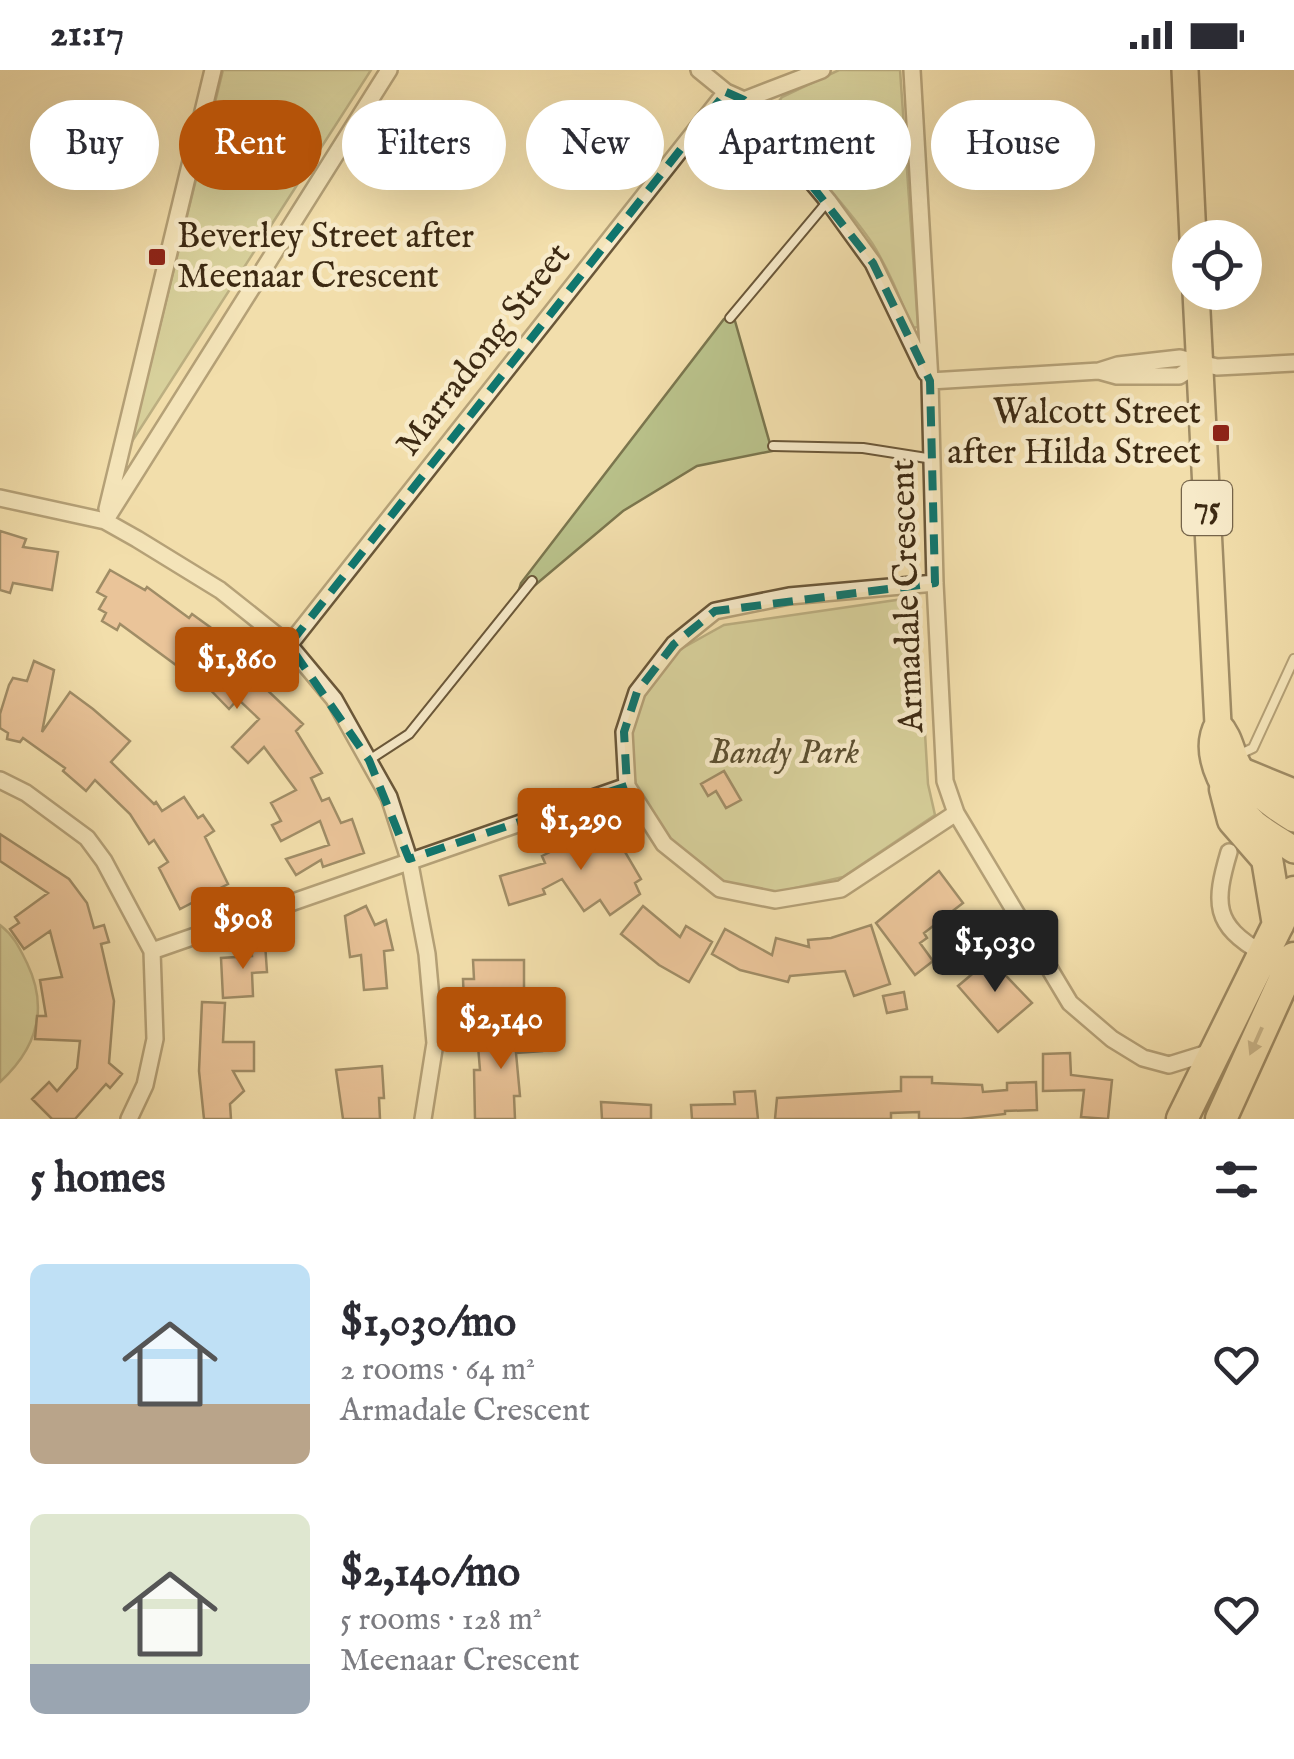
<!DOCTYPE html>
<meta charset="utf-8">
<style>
:root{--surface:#fff;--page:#f7f7f7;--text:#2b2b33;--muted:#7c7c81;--accent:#b45309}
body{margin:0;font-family:"IM FELL English",serif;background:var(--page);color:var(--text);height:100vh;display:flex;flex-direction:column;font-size:38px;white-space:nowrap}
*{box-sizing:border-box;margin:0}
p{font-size:32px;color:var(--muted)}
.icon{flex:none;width:55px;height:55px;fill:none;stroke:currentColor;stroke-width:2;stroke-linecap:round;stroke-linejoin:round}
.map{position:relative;height:1049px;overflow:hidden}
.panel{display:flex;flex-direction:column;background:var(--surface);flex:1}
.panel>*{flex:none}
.top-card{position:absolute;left:30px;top:30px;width:1235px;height:90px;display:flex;gap:20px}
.tools{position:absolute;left:1172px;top:150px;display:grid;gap:20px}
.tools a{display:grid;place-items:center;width:90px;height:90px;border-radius:50%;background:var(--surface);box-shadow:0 10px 40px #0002;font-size:50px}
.price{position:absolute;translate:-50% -85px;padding:0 22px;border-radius:10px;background:var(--accent);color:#fff;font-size:32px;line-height:65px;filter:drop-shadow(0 2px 5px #0008)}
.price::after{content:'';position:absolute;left:50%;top:60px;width:30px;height:22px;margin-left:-15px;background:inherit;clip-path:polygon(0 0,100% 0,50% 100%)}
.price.selected{background:#222;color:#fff}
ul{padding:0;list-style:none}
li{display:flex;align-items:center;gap:30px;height:250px;padding:0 30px}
li span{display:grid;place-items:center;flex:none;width:280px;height:200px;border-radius:15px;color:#555}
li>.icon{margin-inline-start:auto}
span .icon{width:120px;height:120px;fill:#fffc;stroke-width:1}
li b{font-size:42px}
h2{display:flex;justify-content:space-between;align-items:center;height:120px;padding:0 30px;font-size:42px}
.tag{padding:0 35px;border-radius:45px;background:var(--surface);box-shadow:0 10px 40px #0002;font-size:35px;line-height:90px}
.tag.selected{background:var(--accent);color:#fff}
.status{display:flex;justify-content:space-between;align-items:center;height:70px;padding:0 50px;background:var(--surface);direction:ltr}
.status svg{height:28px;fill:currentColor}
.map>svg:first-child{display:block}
.green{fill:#b9c18a;stroke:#7b764e;stroke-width:2.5}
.building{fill:#e1a584;stroke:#3d2a13;stroke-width:2.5}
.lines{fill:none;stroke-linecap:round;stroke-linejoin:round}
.lane-casing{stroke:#6a5739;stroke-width:12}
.street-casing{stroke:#6a5739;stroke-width:20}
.primary-casing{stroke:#3d2a13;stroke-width:30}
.highway-casing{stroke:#3d2a13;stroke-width:35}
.lane{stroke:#f7eac9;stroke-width:8}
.street{stroke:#f7eac9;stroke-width:15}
.primary{stroke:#f2deac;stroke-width:25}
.highway{stroke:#f2deac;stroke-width:30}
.oneway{fill:#988460}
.marked{fill:none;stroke:#0f766e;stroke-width:8;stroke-dasharray:20 12;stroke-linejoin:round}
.poi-dot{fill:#8f2418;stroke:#f7eac9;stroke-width:4}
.labels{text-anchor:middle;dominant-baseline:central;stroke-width:9;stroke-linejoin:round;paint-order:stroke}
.shield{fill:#f7eac9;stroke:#75644a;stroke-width:2.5}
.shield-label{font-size:32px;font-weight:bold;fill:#3d2a13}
.poi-label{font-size:35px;fill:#3d2a13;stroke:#f7eac9;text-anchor:start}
.street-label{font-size:35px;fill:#3d2a13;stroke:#f7eac9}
.park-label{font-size:35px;font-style:italic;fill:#5c5031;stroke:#f7eac9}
</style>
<div class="status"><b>21:17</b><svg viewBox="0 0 49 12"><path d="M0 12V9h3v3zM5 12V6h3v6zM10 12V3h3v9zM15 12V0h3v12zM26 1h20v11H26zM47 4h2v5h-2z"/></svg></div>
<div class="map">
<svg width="1294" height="1049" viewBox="0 0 1294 1049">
<rect width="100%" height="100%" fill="#f2deac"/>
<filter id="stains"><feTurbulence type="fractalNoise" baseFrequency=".002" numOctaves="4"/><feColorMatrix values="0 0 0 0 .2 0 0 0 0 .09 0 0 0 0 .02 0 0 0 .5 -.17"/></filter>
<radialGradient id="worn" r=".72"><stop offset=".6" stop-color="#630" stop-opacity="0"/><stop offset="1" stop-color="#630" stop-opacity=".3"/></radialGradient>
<path class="green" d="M 223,0 L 371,0 L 131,373 Z
M 839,0 L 900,0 L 918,257 L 912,258 C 900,228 889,200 872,173 C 841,127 799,90 771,42 L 782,27 Z
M 730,248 L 735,251 L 772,381 L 697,396 L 623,441 L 515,532 L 521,513 L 724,249 Z
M 917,527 L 928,714 L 935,745 L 843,807 L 778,822 L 727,815 L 674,774 L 636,718 L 630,668 L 643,628 L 679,580 L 724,555 Z
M 0,855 C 14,866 19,877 27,893 C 49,939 37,978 0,1012 Z"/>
<path class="building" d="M 0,461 L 26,469 L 23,477 L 58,482 L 52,520 L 13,513 L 10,523 L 0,520 Z
M 110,500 L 145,520 L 147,517 L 189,548 L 192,544 L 210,557 L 206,562 L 303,654 L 296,661 L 322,703 L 311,708 L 322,731 L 329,728 L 341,753 L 352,749 L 364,783 L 323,797 L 321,790 L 296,805 L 286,789 L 329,775 L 320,751 L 281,771 L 272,755 L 281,751 L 271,733 L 296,720 L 264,677 L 248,693 L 232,677 L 259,649 L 238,629 L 229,639 L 184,593 L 180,598 L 120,554 L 117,560 L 102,551 L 106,543 L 99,539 L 106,527 L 97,522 Z
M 34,591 L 54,600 L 42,662 L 70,622 L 93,639 L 130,671 L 111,692 L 154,734 L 156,732 L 162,741 L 184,727 L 198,748 L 203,745 L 214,761 L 205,767 L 228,814 L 180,839 L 159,798 L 168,792 L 154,770 L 149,774 L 130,744 L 95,710 L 86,721 L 63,701 L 65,698 L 23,668 L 20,672 L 7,669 L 8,663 L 0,658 L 0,644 L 9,615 L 13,608 L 27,611 Z
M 724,701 L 741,730 L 726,738 L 716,721 L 708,726 L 701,714 Z
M 608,753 L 641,809 L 635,813 L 640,824 L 610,845 L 600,830 L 584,841 L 562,809 L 543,819 L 545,824 L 509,835 L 500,806 L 545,793 L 542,786 Z
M 0,764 L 69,809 L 87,833 L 94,858 L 104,855 L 109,872 L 101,874 L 114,931 L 109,993 L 122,1004 L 110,1018 L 106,1014 L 75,1049 L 52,1049 L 32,1029 L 49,1012 L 57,1021 L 77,998 L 80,971 L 35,969 L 37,946 L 46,946 L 40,910 L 62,907 L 50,861 L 24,879 L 10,859 L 19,853 L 15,847 L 48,823 L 0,791 Z
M 939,801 L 963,833 L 924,863 L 927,868 L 920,873 L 933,891 L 915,905 L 876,853 Z
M 366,836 L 375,855 L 386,850 L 393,880 L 384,881 L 387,918 L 364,920 L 361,885 L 350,887 L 345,846 Z
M 643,836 L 680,867 L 686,856 L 712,872 L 689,912 L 659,895 L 621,864 Z
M 871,855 L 890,914 L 854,926 L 845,901 L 790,906 L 788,912 L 740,900 L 712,884 L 725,859 L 772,885 L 776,868 L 809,877 L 808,870 L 831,868 Z
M 265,873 L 267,902 L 252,903 L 253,926 L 223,928 L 221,888 L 252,886 L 251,874 Z
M 990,889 L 1032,933 L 998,962 L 958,916 Z
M 473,890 L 524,890 L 524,922 L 520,922 L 521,941 L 479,941 L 479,933 L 464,933 L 463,909 L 474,909 Z
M 904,922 L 907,939 L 887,943 L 883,926 Z
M 202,932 L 225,933 L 223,972 L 254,972 L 254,1001 L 233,1001 L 244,1021 L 230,1034 L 231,1049 L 204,1049 L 199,1001 Z
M 540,959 L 542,981 L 516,983 L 520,1026 L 514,1026 L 515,1049 L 475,1049 L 474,1000 L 480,1000 L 477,964 Z
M 1070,983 L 1071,1005 L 1112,1010 L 1108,1049 L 1081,1047 L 1084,1020 L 1043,1021 L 1043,984 Z
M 382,996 L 384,1028 L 379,1028 L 380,1049 L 343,1049 L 336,1000 Z
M 901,1007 L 932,1007 L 932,1013 L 982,1015 L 983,1022 L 1007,1020 L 1007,1013 L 1036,1012 L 1037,1040 L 1005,1041 L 1005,1044 L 961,1049 L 919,1049 L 919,1042 L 891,1043 L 891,1049 L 775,1049 L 777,1028 L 901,1021 Z
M 755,1021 L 758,1049 L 692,1049 L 691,1035 L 735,1034 L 734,1022 Z
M 601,1032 L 651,1035 L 651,1049 L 602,1049 Z"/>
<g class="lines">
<g class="lane-casing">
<path id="lane" d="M 730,248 L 828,131
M 773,376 L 863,378 L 933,389
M 1238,685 L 1253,678 L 1294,589
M 369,690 L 409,664 L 532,511"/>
</g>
<g class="street-casing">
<path id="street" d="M 699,0 L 726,22 L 744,30 L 828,131 L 873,193 L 926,303
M 912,0 L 930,311 L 935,513 L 945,711 L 956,743 L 1070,933 L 1112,969 L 1143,988 L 1169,995 L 1211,982
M 744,30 L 822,0
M 1099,301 L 1117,306 L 1179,306 L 1200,293
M 930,311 L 1099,301 L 1118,295 L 1180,288 L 1217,297 L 1294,293
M 0,428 L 105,451 L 137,469 L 220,520 L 289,575 L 334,629 L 389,727 L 409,789 L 427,884 L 435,973 L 423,1049
M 107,439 L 213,0
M 105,451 L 389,0
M 935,513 L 789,526 L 715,541 L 674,574 L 637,622 L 624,662 L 627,716 L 664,774 L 720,819 L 775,830 L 841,819 L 956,743
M 289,575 L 726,22
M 0,710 L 26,723 L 87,768 L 104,791 L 152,881 L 155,969 L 145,1015 L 129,1049
M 1229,782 C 1214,833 1213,855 1262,883
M 152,881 L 627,716"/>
</g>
<g class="primary-casing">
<path id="primary" d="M 1185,0 L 1193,168
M 1196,222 L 1218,654 C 1200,686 1229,731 1254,753 C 1266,763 1281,771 1294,780
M 1218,654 C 1229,666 1230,677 1236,691 C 1248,718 1269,734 1294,749"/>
</g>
<g class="highway-casing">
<path id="highway" d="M 1243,704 L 1294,725
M 1225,719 L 1233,750 L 1267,789 L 1278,855
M 1182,1049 L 1294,822
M 1221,1049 L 1294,888"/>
</g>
<use href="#lane" class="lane"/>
<use href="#street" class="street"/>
<use href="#primary" class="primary"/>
<use href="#highway" class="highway"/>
</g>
<defs><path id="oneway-solid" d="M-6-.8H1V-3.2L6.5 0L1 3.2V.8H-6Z" transform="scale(2.5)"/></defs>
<use class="oneway" href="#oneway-solid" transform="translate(1256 971) rotate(114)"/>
<path d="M0 0H1294V1049H0ZM 726,22 L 744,30 L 873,193 L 930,311 L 935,513 L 715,541 L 674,574 L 637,622 L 624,662 L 627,716 L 409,789 L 369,690 L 289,575 Z" fill="#f2deac" fill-opacity=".55" fill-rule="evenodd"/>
<path class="marked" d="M 726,22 L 744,30 L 873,193 L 930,311 L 935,513 L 715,541 L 674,574 L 637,622 L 624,662 L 627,716 L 409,789 L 369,690 L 289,575 Z"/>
<g class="poi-dot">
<rect x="147" y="177" width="20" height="20" rx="5"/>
<rect x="1211" y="353" width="20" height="20" rx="5"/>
</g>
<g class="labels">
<rect class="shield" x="1182" y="411" width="50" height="54" rx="8"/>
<g class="shield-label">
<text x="1207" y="438">75</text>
</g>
<g class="poi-label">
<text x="177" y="167">Beverley Street after<tspan x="177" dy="40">Meenaar Crescent</tspan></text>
<text x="1201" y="343" text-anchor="end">Walcott Street<tspan x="1201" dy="40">after Hilda Street</tspan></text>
</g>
<g class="street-label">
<text transform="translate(484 280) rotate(-52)">Marradong Street</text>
<text transform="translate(908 526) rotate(-92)">Armadale Crescent</text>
</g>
<g class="park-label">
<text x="784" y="683">Bandy Park</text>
</g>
</g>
<rect width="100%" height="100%" filter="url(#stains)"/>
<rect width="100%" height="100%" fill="url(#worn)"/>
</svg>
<div class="tools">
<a><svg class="icon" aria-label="locate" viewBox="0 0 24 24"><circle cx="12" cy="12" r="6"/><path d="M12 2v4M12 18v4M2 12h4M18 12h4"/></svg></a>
</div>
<b class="price" style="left:237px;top:642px">$1,860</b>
<b class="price" style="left:581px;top:803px">$1,290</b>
<b class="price" style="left:243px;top:902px">$908</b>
<b class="price selected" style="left:995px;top:925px">$1,030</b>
<b class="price" style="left:501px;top:1002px">$2,140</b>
<div class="top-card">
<a class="tag">Buy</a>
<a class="tag selected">Rent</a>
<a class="tag">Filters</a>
<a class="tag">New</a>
<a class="tag">Apartment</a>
<a class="tag">House</a>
</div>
</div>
<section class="panel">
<h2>5 homes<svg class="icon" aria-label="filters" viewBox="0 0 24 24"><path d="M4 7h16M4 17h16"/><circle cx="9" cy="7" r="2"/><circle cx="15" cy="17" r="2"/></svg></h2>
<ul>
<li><span style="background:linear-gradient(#bfe0f5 70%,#b9a48a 0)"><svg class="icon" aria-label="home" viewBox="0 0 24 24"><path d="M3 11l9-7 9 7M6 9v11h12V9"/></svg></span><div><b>$1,030/mo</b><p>2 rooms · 64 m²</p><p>Armadale Crescent</p></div><svg class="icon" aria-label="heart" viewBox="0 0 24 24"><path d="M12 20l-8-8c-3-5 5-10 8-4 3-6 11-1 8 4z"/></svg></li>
<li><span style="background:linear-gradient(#dfe7d0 75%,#9aa5b1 0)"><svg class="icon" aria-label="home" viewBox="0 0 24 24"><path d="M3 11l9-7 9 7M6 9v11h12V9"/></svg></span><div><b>$2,140/mo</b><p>5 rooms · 128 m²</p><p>Meenaar Crescent</p></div><svg class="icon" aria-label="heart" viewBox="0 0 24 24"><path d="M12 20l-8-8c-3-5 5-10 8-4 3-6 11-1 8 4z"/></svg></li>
</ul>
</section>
